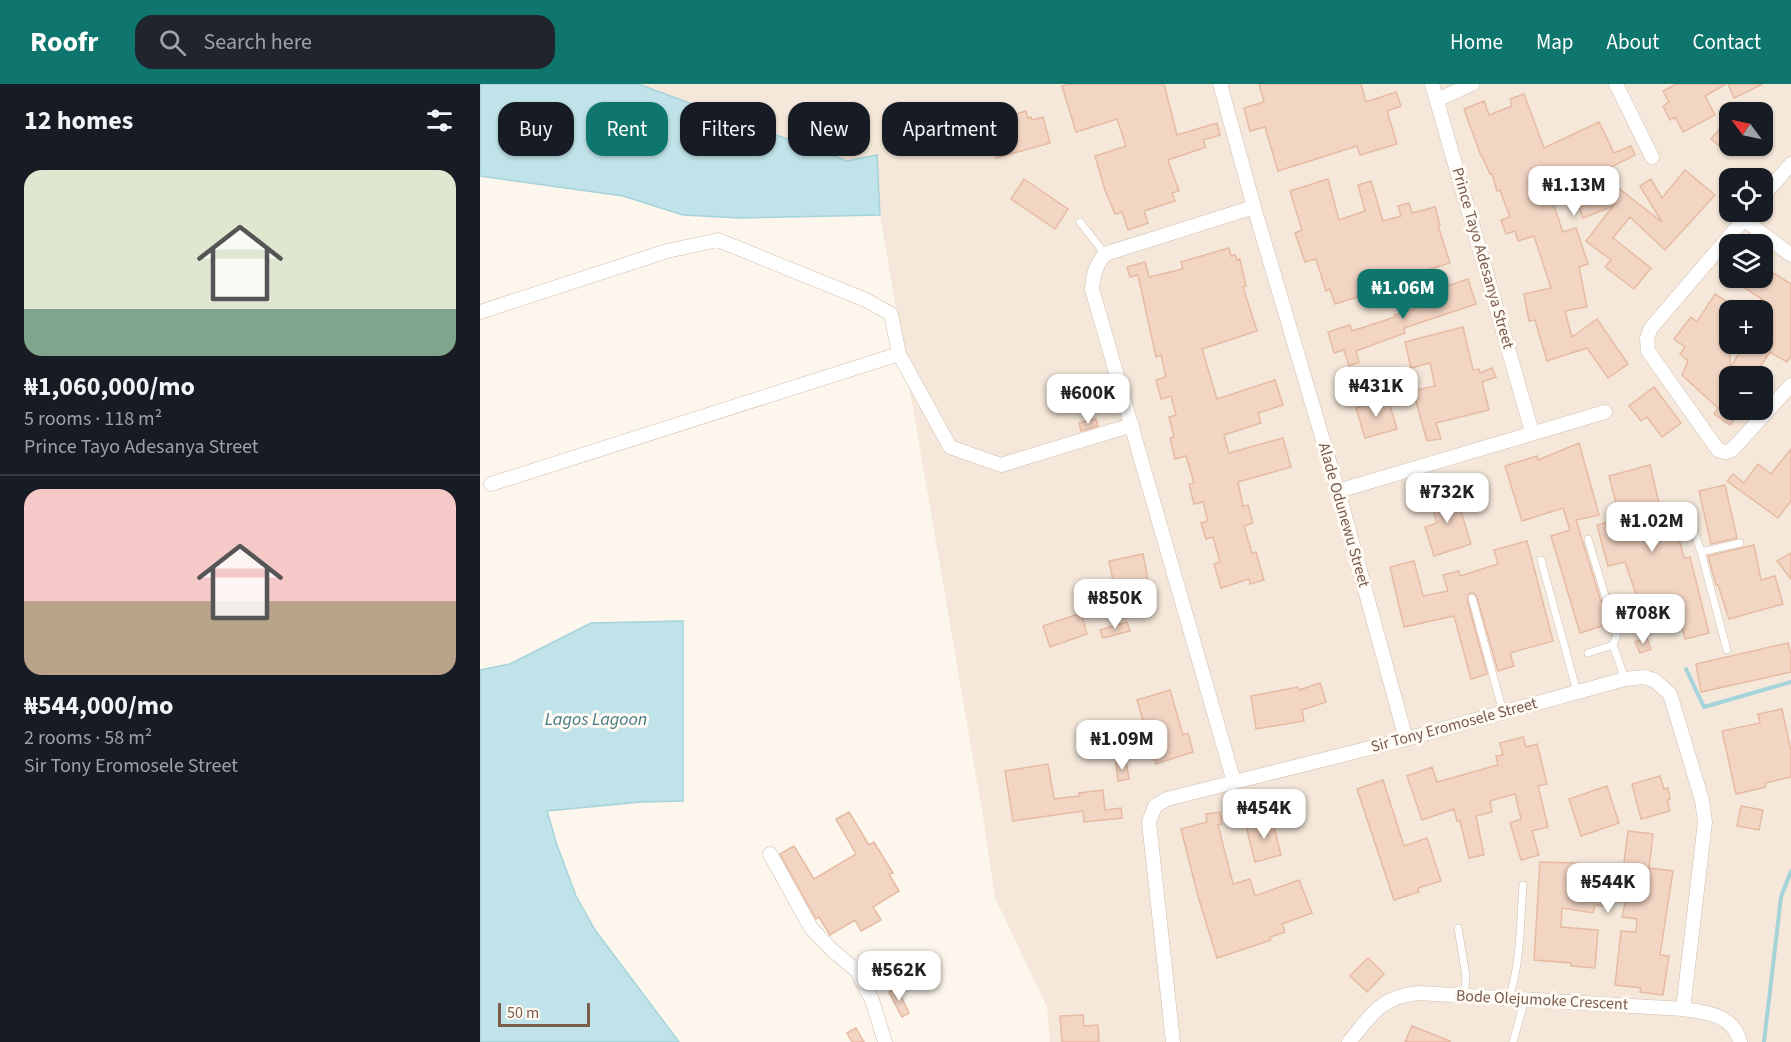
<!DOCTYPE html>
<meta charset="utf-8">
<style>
:root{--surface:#171b24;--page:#20242c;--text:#f1f3f6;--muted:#9ea1a6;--line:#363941;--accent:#0f766e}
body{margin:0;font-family:"Source Sans 3",sans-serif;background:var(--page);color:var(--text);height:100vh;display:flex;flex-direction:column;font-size:22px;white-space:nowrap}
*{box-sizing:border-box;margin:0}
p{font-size:20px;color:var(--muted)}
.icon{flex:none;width:33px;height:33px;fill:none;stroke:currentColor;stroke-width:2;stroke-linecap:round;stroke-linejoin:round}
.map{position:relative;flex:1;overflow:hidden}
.side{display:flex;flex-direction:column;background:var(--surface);width:480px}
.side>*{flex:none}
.guide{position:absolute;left:18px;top:18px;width:570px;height:54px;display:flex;gap:12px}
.needle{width:39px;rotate:303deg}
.tools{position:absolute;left:1239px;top:18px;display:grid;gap:12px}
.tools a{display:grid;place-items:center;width:54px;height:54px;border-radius:12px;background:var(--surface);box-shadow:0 2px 4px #0004;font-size:30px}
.scale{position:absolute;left:18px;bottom:15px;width:92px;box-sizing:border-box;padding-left:6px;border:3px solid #7a5c4d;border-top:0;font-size:16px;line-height:21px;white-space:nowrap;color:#7a5c4d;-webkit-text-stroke:4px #fffaf3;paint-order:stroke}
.price{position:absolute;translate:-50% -51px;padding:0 14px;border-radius:12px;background:#fff;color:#222;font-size:20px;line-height:39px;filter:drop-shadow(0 2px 3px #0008)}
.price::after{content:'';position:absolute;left:50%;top:36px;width:18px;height:14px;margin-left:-9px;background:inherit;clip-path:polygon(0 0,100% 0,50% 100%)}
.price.on{background:var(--accent);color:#fff}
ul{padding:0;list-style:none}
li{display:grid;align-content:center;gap:12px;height:318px;padding:0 24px}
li+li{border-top:2px solid var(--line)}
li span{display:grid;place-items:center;height:186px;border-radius:18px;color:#555}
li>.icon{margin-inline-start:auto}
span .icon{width:108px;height:108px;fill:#fffc;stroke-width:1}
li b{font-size:26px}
h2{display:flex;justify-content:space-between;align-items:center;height:72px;padding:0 24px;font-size:26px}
.chip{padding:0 21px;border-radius:18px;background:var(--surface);box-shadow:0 2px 4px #0004;font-size:21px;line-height:54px}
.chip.on{background:var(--accent);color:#fff}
header{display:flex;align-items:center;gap:36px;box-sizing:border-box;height:84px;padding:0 30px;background:var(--accent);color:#fff}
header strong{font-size:28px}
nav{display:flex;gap:33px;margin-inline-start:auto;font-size:21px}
.search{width:420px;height:54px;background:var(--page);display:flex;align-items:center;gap:15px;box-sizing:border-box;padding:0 21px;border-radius:18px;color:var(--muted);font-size:22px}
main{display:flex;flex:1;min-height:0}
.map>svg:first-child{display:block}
.residential{fill:#f5e8da;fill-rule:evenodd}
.water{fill:#bfe3e8;stroke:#a5d3da;stroke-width:1.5}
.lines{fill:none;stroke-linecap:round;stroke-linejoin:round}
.stream{stroke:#a5d3da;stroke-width:4}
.building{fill:#f3d5c3;stroke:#e6bba3;stroke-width:1.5}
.lane-casing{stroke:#d1beb0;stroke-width:8}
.street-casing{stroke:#d1beb0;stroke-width:15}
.lane{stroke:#fff;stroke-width:7}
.street{stroke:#fff;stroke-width:14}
.labels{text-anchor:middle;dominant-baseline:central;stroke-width:6;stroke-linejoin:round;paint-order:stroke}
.street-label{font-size:16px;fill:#7a5c4d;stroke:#fffaf3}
.water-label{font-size:18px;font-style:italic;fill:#437c86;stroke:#fffaf3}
</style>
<header>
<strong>Roofr</strong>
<div class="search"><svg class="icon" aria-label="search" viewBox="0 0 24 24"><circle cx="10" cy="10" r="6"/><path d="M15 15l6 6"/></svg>Search here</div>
<nav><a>Home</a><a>Map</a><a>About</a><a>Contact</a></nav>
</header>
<main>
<section class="side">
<h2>12 homes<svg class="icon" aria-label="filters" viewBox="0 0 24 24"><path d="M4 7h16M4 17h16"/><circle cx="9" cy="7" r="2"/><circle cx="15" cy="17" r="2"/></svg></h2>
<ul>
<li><span style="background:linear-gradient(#dfe7d0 75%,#7fa58c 0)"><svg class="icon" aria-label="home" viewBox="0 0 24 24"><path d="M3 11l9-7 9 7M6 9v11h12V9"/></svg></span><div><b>₦1,060,000/mo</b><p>5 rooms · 118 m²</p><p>Prince Tayo Adesanya Street</p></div></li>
<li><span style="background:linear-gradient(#f6c9c9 60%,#b9a48a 0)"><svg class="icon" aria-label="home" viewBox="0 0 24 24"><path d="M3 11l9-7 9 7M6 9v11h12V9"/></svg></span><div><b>₦544,000/mo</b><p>2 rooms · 58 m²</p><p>Sir Tony Eromosele Street</p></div></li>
</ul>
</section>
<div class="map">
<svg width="1311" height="958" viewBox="0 0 1311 958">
<rect width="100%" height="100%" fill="#fdf6ec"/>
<path class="residential" d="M 158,0 L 1311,0 L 1311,958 L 570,958 L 567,923 L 515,814 L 504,739 L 400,131 L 397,72 L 367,77 ZM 1250,28 L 1282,28 L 1282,62 L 1250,62 ZM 1250,94 L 1282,94 L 1282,128 L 1250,128 ZM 1250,160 L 1282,160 L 1282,194 L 1250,194 ZM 1250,226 L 1282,226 L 1282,260 L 1250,260 ZM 1250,292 L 1282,292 L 1282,326 L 1250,326 Z"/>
<path class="water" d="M 0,0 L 158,0 L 367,77 L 397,71 L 400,131 L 260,134 L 203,131 L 143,112 L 0,92 Z
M 203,537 L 203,717 L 161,718 L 67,727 L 77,761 L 96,812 L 115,846 L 199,958 L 0,958 L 0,586 L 30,580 L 111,539 Z"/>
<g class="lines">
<path class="stream" d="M 1206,585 L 1224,623 L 1311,598
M 1284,958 L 1301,813 L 1311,787"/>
</g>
<path class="building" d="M 590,0 L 684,0 L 697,51 L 737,39 L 740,51 L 723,56 L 726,63 L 688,76 L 699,107 L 692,109 L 695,117 L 664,127 L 668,139 L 648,146 L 642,128 L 635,130 L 625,106 L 615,72 L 646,62 L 637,35 L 596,48 L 582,2 Z
M 779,0 L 881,0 L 886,18 L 916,8 L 921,22 L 907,27 L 917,60 L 880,71 L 877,62 L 798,87 L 785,43 L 770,47 L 764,24 L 784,18 Z
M 1196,0 L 1246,0 L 1225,12 L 1235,31 L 1203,48 L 1195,33 L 1190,36 L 1183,22 L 1189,18 L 1183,7 Z
M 1248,0 L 1283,0 L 1254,14 Z
M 1044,10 L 1064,64 L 1119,38 L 1134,69 L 1151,62 L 1155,71 L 1129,84 L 1137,103 L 1182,138 L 1160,102 L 1171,95 L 1182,114 L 1205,86 L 1235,111 L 1185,166 L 1150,133 L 1133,154 L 1171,184 L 1154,205 L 1125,183 L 1131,176 L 1106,157 L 1133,122 L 1103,134 L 1087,93 L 1084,94 L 1079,82 L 1062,88 L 1083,148 L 1096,144 L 1108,180 L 1099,183 L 1107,223 L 1085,227 L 1092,253 L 1117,235 L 1148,280 L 1128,294 L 1107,264 L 1067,277 L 1055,236 L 1049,237 L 1044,210 L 1071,204 L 1054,152 L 1038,157 L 1035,147 L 1026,150 L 1021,136 L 1030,133 L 1020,106 L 1017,107 L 1012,90 L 1010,90 L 1002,72 L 1001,72 L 984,25 L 1004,17 L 1009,31 L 1032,22 L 1030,15 Z
M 546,27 L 548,34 L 551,33 L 552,36 L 563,33 L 570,59 L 516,74 L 509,47 L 515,45 L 514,41 L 518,41 L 516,36 Z
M 1250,33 L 1250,71 L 1231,55 Z
M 544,95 L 588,125 L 575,145 L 531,115 Z
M 848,95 L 859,136 L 885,127 L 878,101 L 891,97 L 903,137 L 921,132 L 918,122 L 929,119 L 932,129 L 955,123 L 960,141 L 958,142 L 970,179 L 894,202 L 896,207 L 855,220 L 850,205 L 846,207 L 836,175 L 825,178 L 815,149 L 822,146 L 810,107 Z
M 749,164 L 751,172 L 755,171 L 757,176 L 760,175 L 766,202 L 763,203 L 777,247 L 722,265 L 737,315 L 795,296 L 803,321 L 778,329 L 781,339 L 744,351 L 749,369 L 803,354 L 811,383 L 758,398 L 763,422 L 768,421 L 773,439 L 764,442 L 772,469 L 776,468 L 784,496 L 770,500 L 769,495 L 741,504 L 734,480 L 740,478 L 733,453 L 726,455 L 721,439 L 728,437 L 723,418 L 714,420 L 709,400 L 714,399 L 706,372 L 695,375 L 690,354 L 694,353 L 689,333 L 696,331 L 691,312 L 681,315 L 676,296 L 686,293 L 681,271 L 676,273 L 658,191 L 650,193 L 647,183 L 665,178 L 669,193 L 703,185 L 701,178 Z
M 1282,182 L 1311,200 L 1311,272 L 1307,278 L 1290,268 L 1278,286 L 1286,292 L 1250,292 L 1250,326 L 1262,326 L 1250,341 L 1234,330 L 1238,324 L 1202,291 L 1208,277 L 1200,270 L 1205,263 L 1194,255 L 1211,233 L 1217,238 L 1235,210 L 1261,226 L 1250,226 L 1250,284 L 1265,260 L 1282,260 L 1282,215 L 1249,194 L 1282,194 Z
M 988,195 L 996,220 L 924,244 L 925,249 L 876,267 L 879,278 L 869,282 L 864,266 L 854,269 L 848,248 L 870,241 L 872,247 L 915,233 L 914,231 L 940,223 L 936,213 Z
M 983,243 L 993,286 L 999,285 L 1000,289 L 1012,284 L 1016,293 L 1002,298 L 1009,326 L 956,339 L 961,355 L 947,357 L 933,307 L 955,302 L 950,279 L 931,284 L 925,258 Z
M 1174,303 L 1201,339 L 1182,353 L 1167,333 L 1161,337 L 1149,322 Z
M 908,315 L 917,345 L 885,354 L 876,324 Z
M 616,335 L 618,342 L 601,347 L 599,339 Z
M 1099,359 L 1119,431 L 1096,436 L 1128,540 L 1100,549 L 1071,452 L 1090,446 L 1083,424 L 1042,437 L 1025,382 L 1057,372 L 1058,376 Z
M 1311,365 L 1311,417 L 1298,434 L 1247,397 L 1253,390 L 1264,399 L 1278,380 L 1291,390 Z
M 1170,381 L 1180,423 L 1190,421 L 1204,474 L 1210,473 L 1229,549 L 1205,555 L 1199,531 L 1163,541 L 1158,516 L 1145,478 L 1128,482 L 1117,441 L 1140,435 L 1129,392 Z
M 1245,401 L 1257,454 L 1231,460 L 1219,407 Z
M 974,404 L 991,460 L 954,472 L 945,443 L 957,439 L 949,412 Z
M 1047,457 L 1073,557 L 1030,569 L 1034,582 L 1018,587 L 997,513 L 994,509 L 990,509 L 987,515 L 1007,590 L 991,595 L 974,532 L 924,543 L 910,483 L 934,477 L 943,512 L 968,507 L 963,491 L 979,487 L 980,492 L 1018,480 L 1014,466 Z
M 1274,461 L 1281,496 L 1295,492 L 1303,520 L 1249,535 L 1238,501 L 1236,501 L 1228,472 Z
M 1311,469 L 1311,495 L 1297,477 Z
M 663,470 L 674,528 L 641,535 L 629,477 Z
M 601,529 L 607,550 L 570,563 L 563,542 Z
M 647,538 L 650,547 L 623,554 L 620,546 Z
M 1167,554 L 1171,565 L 1160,569 L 1155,558 Z
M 1308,559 L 1311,571 L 1311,588 L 1221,608 L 1216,580 Z
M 840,599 L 846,618 L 822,626 L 824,637 L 776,645 L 771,612 L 818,603 L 819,606 Z
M 690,606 L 703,651 L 708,649 L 713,668 L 676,680 L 657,616 Z
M 1302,625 L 1311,667 L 1311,693 L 1285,699 L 1286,703 L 1256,710 L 1242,647 L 1280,639 L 1278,630 Z
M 1043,653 L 1046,663 L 1057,660 L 1067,700 L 1058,702 L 1068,743 L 1052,747 L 1059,771 L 1041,776 L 1030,739 L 1041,735 L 1035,710 L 1010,717 L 1012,728 L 996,732 L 1004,771 L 989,774 L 980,737 L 977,737 L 974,725 L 942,736 L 927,692 L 952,683 L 957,698 L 1018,681 L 1016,672 L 1023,671 L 1020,659 Z
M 646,677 L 649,695 L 638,697 L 636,679 Z
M 568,680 L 574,715 L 599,712 L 599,709 L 623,706 L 625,726 L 641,724 L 642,734 L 604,738 L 603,727 L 533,737 L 525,687 Z
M 1180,692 L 1184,705 L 1188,704 L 1190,715 L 1187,716 L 1190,727 L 1161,735 L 1152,700 Z
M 903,696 L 924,762 L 947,754 L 961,797 L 938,804 L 939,808 L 914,816 L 877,705 Z
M 1127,702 L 1139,739 L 1101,752 L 1089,715 Z
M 1261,722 L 1283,726 L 1279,746 L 1257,742 Z
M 369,728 L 389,761 L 394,758 L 413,789 L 409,790 L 419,807 L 393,823 L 401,836 L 381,847 L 375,836 L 350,851 L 339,833 L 336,835 L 300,770 L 314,762 L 334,795 L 376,770 L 356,735 Z
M 740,728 L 742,740 L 738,741 L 753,800 L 770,795 L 775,812 L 819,796 L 832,829 L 802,840 L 805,848 L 790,853 L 791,856 L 737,874 L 718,812 L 701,745 L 727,738 L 726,730 Z
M 792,735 L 801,771 L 775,778 L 766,742 Z
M 1148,747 L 1173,750 L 1169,784 L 1193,787 L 1180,871 L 1189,872 L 1183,911 L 1160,908 L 1161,904 L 1135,901 L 1141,847 L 1156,848 L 1157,835 L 1142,833 L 1147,810 L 1128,807 L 1126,822 L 1115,821 L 1113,829 L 1082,824 L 1081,843 L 1118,846 L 1115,884 L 1091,882 L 1091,879 L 1054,876 L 1060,778 L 1097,779 L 1143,786 Z
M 888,874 L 904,890 L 887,908 L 870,892 Z
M 417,904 L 429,929 L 422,933 L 409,908 Z
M 603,931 L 604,942 L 618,941 L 619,958 L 582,958 L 580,932 Z
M 932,942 L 970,957 L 970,958 L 925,958 Z
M 376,944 L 384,958 L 372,958 L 367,949 Z"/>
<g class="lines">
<g class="lane-casing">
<path id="lane" d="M 600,138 L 625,170
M 1206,424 L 1221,468 L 1247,566
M 1108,455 L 1137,551 L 1133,561 L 1145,595
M 1221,468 L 1260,459
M 1061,476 L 1097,608
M 992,514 L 1023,628
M 1108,569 L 1133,561
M 978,844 L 986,892 L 984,912
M 1029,914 C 1041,878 1040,839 1043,801
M 1033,958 L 1045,915"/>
</g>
<g class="street-casing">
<path id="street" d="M 740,0 L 774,123 L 858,407 L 926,655
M 952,0 L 1052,348
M 1136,0 L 1172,73
M 957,16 L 992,0
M 1282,113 L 1311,80
M 1270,128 L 1171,244 L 1167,254 L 1168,267 L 1238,366 L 1245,368 L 1252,366 L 1311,301
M 1263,135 L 1311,171
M 0,228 L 187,167 L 238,156 L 386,216 L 411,230 L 419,270 L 470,363 L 521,381 L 652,341
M 11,400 L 419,270
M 858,407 L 1125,328
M 754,698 L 612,205 C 613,190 616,181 625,170 L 774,123
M 290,770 L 331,844 L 352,866 L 377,887 L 392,916 L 405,958
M 693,958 L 669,738 L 675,722 L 687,715 L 926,655 L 1145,595 L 1164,593 L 1174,596 L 1190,610 L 1222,716 L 1225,738 L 1203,925
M 869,958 C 892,930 900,913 939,909 L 1203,925 C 1226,928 1254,931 1260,958"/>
</g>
<use href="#lane" class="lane"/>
<use href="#street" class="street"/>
</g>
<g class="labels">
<g class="street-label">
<text transform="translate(1003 174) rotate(74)">Prince Tayo Adesanya Street</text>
<text transform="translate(864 431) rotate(74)">Alade Odunewu Street</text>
<text transform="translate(974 641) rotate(-15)">Sir Tony Eromosele Street</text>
<text transform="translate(1062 916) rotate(3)">Bode Olejumoke Crescent</text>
</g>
<g class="water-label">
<text x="116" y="635">Lagos Lagoon</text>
</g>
</g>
</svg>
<div class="tools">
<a><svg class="needle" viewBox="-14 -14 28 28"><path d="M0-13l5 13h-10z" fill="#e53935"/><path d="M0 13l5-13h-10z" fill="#9ea1a6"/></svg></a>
<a><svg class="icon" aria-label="locate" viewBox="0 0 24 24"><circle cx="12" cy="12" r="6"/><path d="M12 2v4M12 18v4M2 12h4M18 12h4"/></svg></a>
<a><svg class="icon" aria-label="layers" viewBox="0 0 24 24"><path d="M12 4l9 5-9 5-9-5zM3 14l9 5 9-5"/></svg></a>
<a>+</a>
<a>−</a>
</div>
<div class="scale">50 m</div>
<b class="price" style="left:1094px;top:133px">₦1.13M</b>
<b class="price on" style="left:923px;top:236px">₦1.06M</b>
<b class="price" style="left:896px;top:334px">₦431K</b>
<b class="price" style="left:608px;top:341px">₦600K</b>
<b class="price" style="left:967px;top:440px">₦732K</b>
<b class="price" style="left:1172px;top:469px">₦1.02M</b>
<b class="price" style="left:635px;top:546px">₦850K</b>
<b class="price" style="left:1163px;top:561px">₦708K</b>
<b class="price" style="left:642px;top:687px">₦1.09M</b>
<b class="price" style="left:784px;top:756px">₦454K</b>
<b class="price" style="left:1128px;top:830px">₦544K</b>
<b class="price" style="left:419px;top:918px">₦562K</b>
<div class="guide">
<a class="chip">Buy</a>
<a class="chip on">Rent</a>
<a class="chip">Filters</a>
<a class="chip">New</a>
<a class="chip">Apartment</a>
</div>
</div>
</main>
